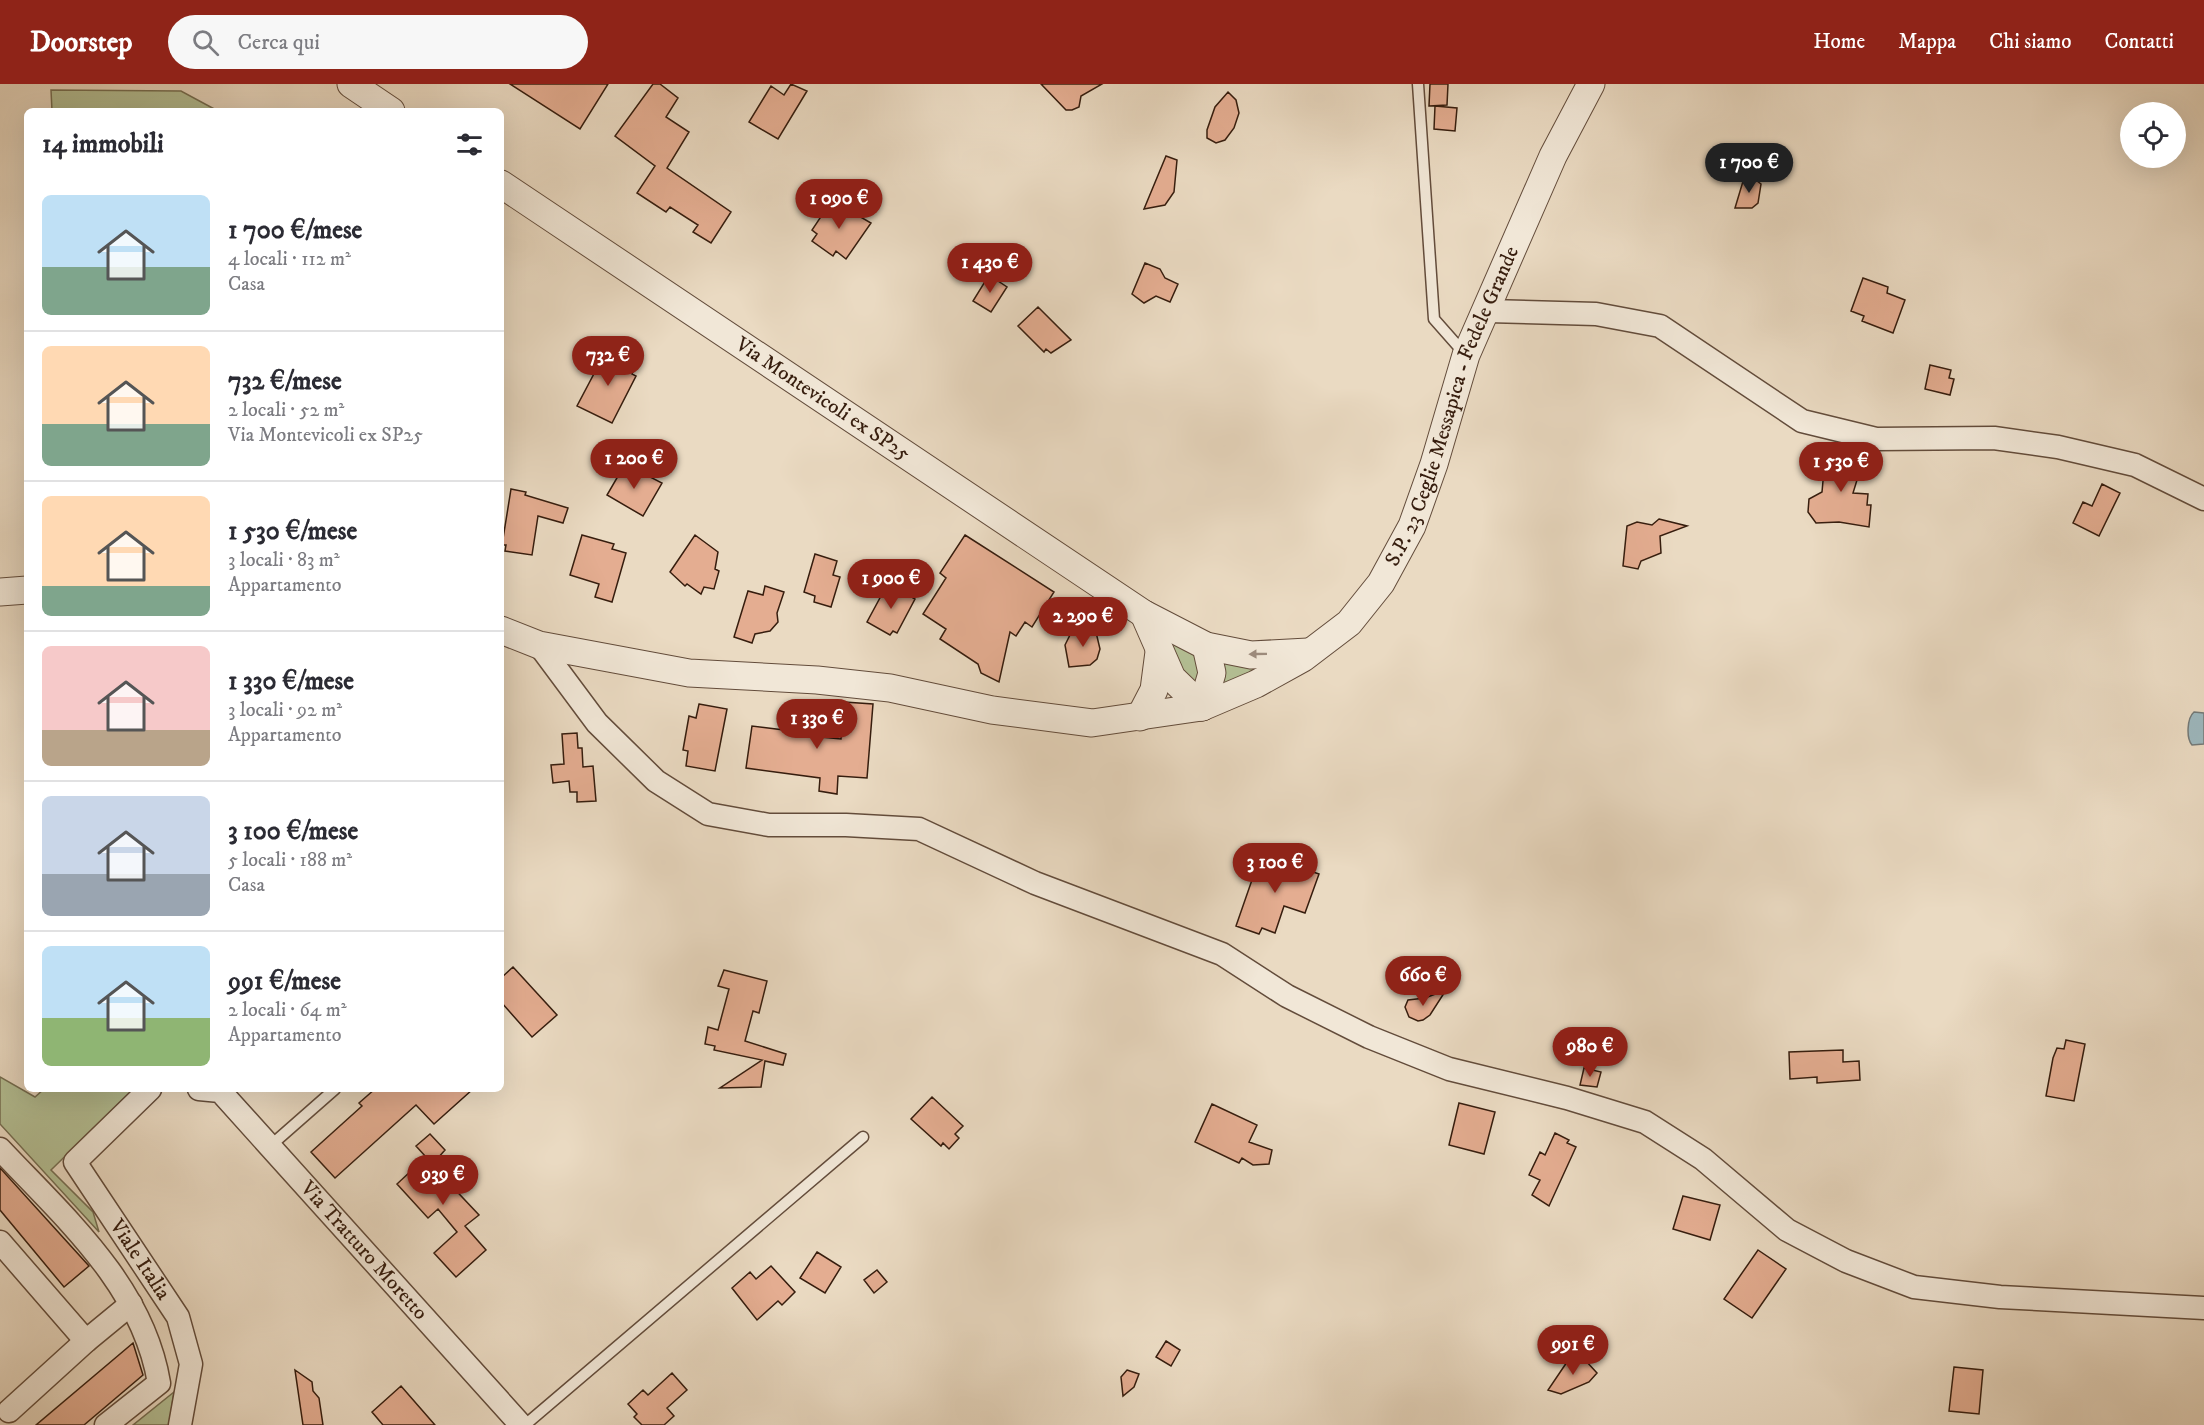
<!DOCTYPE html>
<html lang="it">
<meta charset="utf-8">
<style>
:root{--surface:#fff;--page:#f7f7f7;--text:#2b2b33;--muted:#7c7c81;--line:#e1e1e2;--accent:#8f2418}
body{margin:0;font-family:"IM FELL DW Pica",serif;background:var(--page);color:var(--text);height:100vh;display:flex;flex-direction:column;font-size:22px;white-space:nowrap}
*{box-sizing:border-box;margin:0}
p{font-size:20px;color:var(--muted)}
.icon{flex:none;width:33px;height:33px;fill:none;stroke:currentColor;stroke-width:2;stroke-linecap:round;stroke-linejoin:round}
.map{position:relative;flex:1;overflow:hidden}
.sheet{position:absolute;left:24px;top:24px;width:480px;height:984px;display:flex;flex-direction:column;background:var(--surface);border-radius:9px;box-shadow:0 6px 24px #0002}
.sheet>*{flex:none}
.fabs{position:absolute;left:2120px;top:18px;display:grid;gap:12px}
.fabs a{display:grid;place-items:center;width:66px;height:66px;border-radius:50%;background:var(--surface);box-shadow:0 6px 24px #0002;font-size:30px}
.price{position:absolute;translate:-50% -51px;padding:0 14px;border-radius:21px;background:var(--accent);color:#fff;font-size:20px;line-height:39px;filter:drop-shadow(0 2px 3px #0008)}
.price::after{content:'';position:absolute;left:50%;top:36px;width:18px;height:14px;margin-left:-9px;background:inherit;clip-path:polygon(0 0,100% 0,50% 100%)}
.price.active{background:#222;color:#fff}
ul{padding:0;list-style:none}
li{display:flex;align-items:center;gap:18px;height:150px;padding:0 18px}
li+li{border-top:2px solid var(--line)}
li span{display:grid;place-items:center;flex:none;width:168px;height:120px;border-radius:9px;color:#555}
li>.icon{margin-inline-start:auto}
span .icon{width:72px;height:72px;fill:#fffc;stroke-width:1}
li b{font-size:26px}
h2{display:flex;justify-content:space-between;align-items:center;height:72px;padding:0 18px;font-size:26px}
header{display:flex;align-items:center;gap:36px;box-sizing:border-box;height:84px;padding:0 30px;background:var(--accent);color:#fff}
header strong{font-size:28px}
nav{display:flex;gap:33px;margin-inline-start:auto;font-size:21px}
.search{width:420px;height:54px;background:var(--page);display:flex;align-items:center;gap:15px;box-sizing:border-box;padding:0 21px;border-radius:33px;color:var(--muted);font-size:22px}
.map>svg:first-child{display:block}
.green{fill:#b4c095;stroke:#756e52;stroke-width:1.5}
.water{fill:#9db8be;stroke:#747a78;stroke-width:1.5}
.building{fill:#e4ad91;stroke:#361d0e;stroke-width:1.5}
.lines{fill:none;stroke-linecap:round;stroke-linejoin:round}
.service-casing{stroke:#634c3b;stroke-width:13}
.minor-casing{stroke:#634c3b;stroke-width:25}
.tertiary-casing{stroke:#634c3b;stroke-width:29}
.service{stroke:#f1e7d7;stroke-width:10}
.minor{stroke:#f1e7d7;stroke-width:22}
.tertiary{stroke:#f1e7d7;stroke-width:27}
.oneway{fill:#9d8c7d}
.labels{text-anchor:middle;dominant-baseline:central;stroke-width:5;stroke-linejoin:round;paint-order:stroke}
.street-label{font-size:21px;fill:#361d0e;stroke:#f1e7d7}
</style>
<header>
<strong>Doorstep</strong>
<div class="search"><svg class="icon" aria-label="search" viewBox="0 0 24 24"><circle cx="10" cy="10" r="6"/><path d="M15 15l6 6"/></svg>Cerca qui</div>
<nav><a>Home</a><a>Mappa</a><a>Chi siamo</a><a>Contatti</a></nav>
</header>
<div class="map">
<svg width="2204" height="1341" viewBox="0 0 2204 1341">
<rect width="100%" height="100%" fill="#eadac2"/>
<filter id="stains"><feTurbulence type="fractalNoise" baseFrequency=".00333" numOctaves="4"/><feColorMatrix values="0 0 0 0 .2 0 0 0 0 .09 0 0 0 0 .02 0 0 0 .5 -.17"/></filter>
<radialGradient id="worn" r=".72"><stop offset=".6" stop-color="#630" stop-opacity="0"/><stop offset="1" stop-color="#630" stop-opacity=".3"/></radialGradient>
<path class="green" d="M 51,6 L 181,7 L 218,27 L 52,27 Z
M 1166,549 L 1194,566 L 1203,585 L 1193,603 L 1176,580 Z
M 1218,574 L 1262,582 L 1223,602 Z
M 0,993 L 35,1013 L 44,1005 L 134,1005 L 51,1086 L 93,1128 L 99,1148 L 0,1040 Z
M 174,1308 L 169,1341 L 133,1341 Z"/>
<path class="water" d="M 2194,628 L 2204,629 L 2204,660 L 2192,661 C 2186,654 2187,634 2194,628 Z"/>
<path class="building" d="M 510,0 L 608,0 L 580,45 Z
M 653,0 L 660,0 L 678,14 L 666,33 L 689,48 L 667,84 L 731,128 L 711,159 L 693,148 L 698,141 L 670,123 L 666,128 L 637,109 L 655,82 L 615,52 Z
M 791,0 L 807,7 L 778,55 L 749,38 L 771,2 L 784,11 Z
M 1041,0 L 1102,0 L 1081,12 L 1079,23 L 1072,26 L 1066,26 Z
M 1430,0 L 1448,0 L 1447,21 L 1429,22 Z
M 1228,8 L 1236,16 L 1239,29 L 1234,44 L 1225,56 L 1216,59 L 1207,54 L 1207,46 L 1215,23 Z
M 1435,22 L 1457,24 L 1455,47 L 1434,45 Z
M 1166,72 L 1177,76 L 1174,108 L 1165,121 L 1144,125 Z
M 1752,93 L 1761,100 L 1758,119 L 1752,124 L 1735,124 L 1744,94 Z
M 830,119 L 838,124 L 840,121 L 871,139 L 846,175 L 836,167 L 833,172 L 812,157 L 817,150 L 812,146 Z
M 1145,179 L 1160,185 L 1165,194 L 1178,200 L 1170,218 L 1156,212 L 1144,219 L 1132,210 Z
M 989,191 L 1007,203 L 991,228 L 973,217 Z
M 1863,194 L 1888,203 L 1887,209 L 1905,216 L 1893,249 L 1862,237 L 1864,232 L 1851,227 Z
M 1038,223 L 1071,256 L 1051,269 L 1046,265 L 1044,268 L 1018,242 Z
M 606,267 L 636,282 L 632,290 L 636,292 L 612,339 L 577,322 Z
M 1930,281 L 1951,286 L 1949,294 L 1954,295 L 1950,311 L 1925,305 Z
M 1829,370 L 1865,370 L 1853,409 L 1868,410 L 1867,421 L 1871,421 L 1869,443 L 1839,438 L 1816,439 L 1808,428 L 1809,415 L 1822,408 L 1824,386 L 1828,387 Z
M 625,380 L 662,399 L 643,432 L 607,411 Z
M 2102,400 L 2120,409 L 2099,452 L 2073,439 L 2083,418 L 2092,422 Z
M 511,405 L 526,408 L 525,411 L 568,424 L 563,439 L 538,432 L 532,471 L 505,467 L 506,461 L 502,461 Z
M 1659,435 L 1687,442 L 1660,452 L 1661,469 L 1641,477 L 1638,485 L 1623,482 L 1627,442 L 1637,438 L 1652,441 Z
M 582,451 L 614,460 L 612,465 L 626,469 L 612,518 L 595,513 L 599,500 L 570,491 Z
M 695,451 L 718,468 L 715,485 L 719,487 L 714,505 L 704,503 L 701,510 L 687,500 L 685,502 L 670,488 Z
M 965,451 L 1054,508 L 1032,543 L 1025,538 L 1016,552 L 1010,548 L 999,598 L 981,589 L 978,580 L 940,555 L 946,545 L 923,530 L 946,494 L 940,489 Z
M 815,470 L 837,477 L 833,491 L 840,493 L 831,523 L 814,518 L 815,512 L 804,508 Z
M 888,499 L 915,515 L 897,549 L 893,547 L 890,551 L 867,538 Z
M 765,502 L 784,508 L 777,529 L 778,538 L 770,547 L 755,550 L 752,559 L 734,553 L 748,507 L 763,511 Z
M 1095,544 L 1100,565 L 1097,575 L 1090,581 L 1069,583 L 1065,561 L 1071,549 Z
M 844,618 L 873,620 L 867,694 L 838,692 L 837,710 L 819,707 L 820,694 L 746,684 L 752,642 L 800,648 L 799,651 L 841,655 Z
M 699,620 L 727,625 L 715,687 L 686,682 L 688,667 L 683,666 L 689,632 L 696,634 Z
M 577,649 L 578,664 L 582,664 L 583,683 L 593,682 L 596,717 L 577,718 L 577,708 L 570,708 L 569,697 L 553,699 L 551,681 L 564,680 L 562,650 Z
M 1261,770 L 1319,790 L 1305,829 L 1284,822 L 1275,849 L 1262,844 L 1259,850 L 1236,842 Z
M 513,883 L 557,931 L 532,953 L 501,918 L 501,894 Z
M 724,886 L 767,897 L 759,929 L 753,927 L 745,957 L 786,970 L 783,981 L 765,977 L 761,1003 L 720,1004 L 762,976 L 714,966 L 715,962 L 705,960 L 708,943 L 718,946 L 729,905 L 718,902 Z
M 1446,906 L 1430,931 L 1423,936 L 1418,937 L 1409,933 L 1405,923 L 1408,916 L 1425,914 Z
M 2066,956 L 2085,960 L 2074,1017 L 2046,1012 L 2053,974 L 2057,964 L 2064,965 Z
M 1843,966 L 1843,978 L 1859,977 L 1860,996 L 1817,999 L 1817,993 L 1790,995 L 1789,968 Z
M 1584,984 L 1601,988 L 1597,1003 L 1580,1001 Z
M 375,1005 L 473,1005 L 434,1040 L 416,1021 L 335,1094 L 311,1068 L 362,1022 L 359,1019 Z
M 932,1013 L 963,1042 L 955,1050 L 959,1054 L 949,1065 L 943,1059 L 941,1062 L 911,1035 Z
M 1459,1019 L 1495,1028 L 1484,1070 L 1449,1061 Z
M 1212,1020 L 1257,1041 L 1249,1058 L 1272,1066 L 1269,1080 L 1253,1081 L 1242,1074 L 1239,1079 L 1195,1058 Z
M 1555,1049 L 1569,1056 L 1567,1059 L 1576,1063 L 1549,1122 L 1532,1111 L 1540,1096 L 1529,1091 L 1540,1068 L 1545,1071 Z
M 430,1050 L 445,1066 L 437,1075 L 453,1092 L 447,1097 L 479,1131 L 465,1142 L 486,1166 L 456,1193 L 434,1169 L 457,1148 L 438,1125 L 428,1134 L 397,1100 L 426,1073 L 416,1062 Z
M 0,1084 L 89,1182 L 64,1203 L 0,1126 Z
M 1683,1112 L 1720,1121 L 1710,1156 L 1673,1145 Z
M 1758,1166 L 1786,1185 L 1752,1234 L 1724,1215 Z
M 817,1168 L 841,1183 L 825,1209 L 800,1194 Z
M 771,1182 L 795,1208 L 782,1221 L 778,1217 L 757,1236 L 732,1204 L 750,1188 L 756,1195 Z
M 877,1186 L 887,1198 L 874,1209 L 864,1196 Z
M 1166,1257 L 1180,1266 L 1171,1282 L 1156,1273 Z
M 133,1259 L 143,1291 L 84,1341 L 36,1341 Z
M 1579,1274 L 1585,1276 L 1597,1289 L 1589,1298 L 1561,1310 L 1548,1306 L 1567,1278 Z
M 1954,1283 L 1983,1286 L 1979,1330 L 1949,1327 Z
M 295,1286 L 312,1298 L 313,1307 L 319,1314 L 323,1341 L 303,1341 Z
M 1127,1286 L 1139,1290 L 1134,1303 L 1123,1312 L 1121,1293 Z
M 672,1289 L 687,1306 L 667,1324 L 674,1332 L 664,1341 L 642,1341 L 634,1333 L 637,1330 L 628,1320 L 643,1306 L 648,1311 Z
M 401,1302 L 435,1341 L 383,1341 L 372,1328 Z"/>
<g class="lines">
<g class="service-casing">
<path id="service" d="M 1418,0 L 1434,235 L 1464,269
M 269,1063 L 335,1005
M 525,1341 L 863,1053"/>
</g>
<g class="minor-casing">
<g id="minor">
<path d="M 1488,227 L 1596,230 L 1660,242 L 1802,337 L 1876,355 L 1994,354 L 2058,363 L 2135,381 L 2204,415"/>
<path d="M 539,561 L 597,639 L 656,697 L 708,730 L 769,741 L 846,741 L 919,745 L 1035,799 L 1222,870 L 1287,912 L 1369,953 L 1449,985 L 1567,1014 L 1645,1038 L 1703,1075 L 1787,1146 L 1846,1177 L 1914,1203 L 2000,1213 L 2204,1224"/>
<path id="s1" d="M 150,1005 L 75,1078 L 178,1233 L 191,1280 L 180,1341"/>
<path id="s2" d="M 199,1005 L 220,1007 L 521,1341"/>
<path d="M 0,1065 C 65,1134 143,1202 159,1299 L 106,1341"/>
<path d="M 0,1158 L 86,1257"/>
<path d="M 9,1327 L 86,1257 L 131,1220"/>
</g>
</g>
<g class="tertiary-casing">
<g id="tertiary">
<path d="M 351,0 L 391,27"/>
<path id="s3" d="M 501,100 L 1144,530 L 1206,562 L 1251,571 L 1308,568"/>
<path d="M 0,508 L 27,506"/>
<path d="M 1144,530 L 1172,594 L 1202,623"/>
<path id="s4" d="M 501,546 L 539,561 L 689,589 L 817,596 L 890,604 L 992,626 L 1092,639 L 1202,623 L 1256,600 L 1303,574 L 1349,539 L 1381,499 L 1412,442 L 1434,380 L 1466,271 L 1553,72 L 1591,0"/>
<path d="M 1202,623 L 1212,589 L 1206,562"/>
<path d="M 1140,633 L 1154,606 L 1159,568"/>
</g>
</g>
<use href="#service" class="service"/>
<use href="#minor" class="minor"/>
<use href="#tertiary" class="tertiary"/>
</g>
<defs><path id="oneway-solid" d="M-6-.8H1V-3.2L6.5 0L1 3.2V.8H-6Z" transform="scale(1.5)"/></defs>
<use class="oneway" href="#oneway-solid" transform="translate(1258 570) rotate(179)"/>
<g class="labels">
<g class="street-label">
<text stroke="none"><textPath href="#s3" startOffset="387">Via Montevicoli ex SP25</textPath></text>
<text stroke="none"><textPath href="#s4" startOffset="1124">S.P. 23 Ceglie Messapica - Fedele Grande</textPath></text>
<text stroke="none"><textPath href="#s2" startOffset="236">Via Tratturo Moretto</textPath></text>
<text stroke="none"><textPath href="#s1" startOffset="222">Viale Italia</textPath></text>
</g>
</g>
<rect width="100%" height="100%" filter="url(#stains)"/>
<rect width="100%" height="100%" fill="url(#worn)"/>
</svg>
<div class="fabs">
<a><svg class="icon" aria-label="locate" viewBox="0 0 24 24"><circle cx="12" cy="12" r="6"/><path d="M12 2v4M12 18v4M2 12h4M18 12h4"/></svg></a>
</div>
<b class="price active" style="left:1749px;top:110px">1 700 €</b>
<b class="price" style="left:839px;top:146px">1 090 €</b>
<b class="price" style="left:990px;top:210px">1 430 €</b>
<b class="price" style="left:608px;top:303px">732 €</b>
<b class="price" style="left:634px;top:406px">1 200 €</b>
<b class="price" style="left:1841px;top:409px">1 530 €</b>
<b class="price" style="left:891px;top:526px">1 900 €</b>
<b class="price" style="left:1083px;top:564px">2 290 €</b>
<b class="price" style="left:817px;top:666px">1 330 €</b>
<b class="price" style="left:1275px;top:810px">3 100 €</b>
<b class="price" style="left:1423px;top:923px">660 €</b>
<b class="price" style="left:1590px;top:994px">980 €</b>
<b class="price" style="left:443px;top:1122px">939 €</b>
<b class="price" style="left:1573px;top:1292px">991 €</b>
<section class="sheet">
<h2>14 immobili<svg class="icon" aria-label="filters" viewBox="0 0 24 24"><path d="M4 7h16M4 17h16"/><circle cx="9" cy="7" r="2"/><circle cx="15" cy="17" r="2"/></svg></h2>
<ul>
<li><span style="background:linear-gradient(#bfe0f5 60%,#7fa58c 0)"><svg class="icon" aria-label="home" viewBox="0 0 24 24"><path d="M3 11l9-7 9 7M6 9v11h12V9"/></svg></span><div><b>1 700 €/mese</b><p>4 locali · 112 m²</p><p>Casa</p></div></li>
<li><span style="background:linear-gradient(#ffd9b3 65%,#7fa58c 0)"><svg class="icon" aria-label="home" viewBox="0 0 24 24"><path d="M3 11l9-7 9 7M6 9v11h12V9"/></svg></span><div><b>732 €/mese</b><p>2 locali · 52 m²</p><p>Via Montevicoli ex SP25</p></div></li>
<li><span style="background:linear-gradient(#ffd9b3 75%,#7fa58c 0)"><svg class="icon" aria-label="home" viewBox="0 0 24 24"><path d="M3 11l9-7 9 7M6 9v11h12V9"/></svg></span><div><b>1 530 €/mese</b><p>3 locali · 83 m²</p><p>Appartamento</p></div></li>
<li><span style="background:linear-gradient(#f6c9c9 70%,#b9a48a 0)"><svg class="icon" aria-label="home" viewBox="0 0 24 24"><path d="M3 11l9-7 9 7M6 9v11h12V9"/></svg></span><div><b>1 330 €/mese</b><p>3 locali · 92 m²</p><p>Appartamento</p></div></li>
<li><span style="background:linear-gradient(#c9d6e8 65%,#9aa5b1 0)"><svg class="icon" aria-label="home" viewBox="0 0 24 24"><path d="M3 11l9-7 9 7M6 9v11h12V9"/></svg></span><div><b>3 100 €/mese</b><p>5 locali · 188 m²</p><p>Casa</p></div></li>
<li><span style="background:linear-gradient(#bfe0f5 60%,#8fb573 0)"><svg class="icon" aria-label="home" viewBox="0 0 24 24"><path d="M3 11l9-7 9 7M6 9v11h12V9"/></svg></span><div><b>991 €/mese</b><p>2 locali · 64 m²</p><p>Appartamento</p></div></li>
</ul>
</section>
</div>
